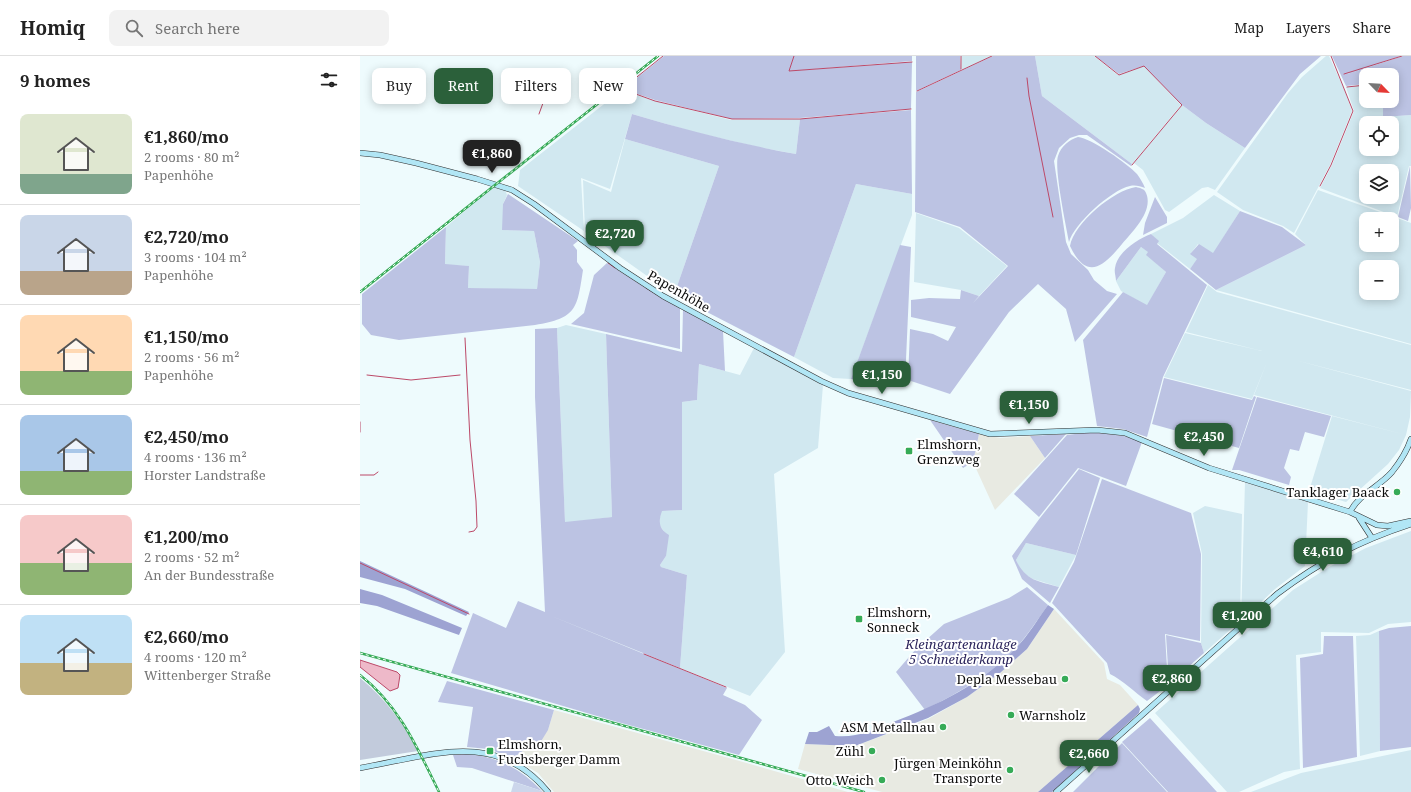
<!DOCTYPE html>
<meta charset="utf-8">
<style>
:root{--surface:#fff;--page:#f2f2f2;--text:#222;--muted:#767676;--line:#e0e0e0;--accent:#2b603a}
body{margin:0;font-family:"Noto Serif",serif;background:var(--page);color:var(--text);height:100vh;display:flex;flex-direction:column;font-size:15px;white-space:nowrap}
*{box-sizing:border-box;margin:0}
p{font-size:13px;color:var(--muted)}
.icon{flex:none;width:22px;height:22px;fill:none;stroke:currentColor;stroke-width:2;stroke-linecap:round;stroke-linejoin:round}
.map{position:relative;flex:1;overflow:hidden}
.panel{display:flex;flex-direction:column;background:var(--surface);width:360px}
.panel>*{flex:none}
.banner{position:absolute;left:12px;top:12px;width:380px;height:36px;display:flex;gap:8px}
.needle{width:26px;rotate:115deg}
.buttons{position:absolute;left:999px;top:12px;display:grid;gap:8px}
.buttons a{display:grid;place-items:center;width:40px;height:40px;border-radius:8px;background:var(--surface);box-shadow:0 2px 10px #0003;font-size:20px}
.price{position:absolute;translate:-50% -34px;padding:0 9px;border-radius:8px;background:var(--accent);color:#fff;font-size:13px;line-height:26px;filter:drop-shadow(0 1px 2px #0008)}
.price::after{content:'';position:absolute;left:50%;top:24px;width:12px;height:9px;margin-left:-6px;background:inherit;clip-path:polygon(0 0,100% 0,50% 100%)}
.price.active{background:#222;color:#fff}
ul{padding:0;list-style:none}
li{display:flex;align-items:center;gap:12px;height:100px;padding:0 20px}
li+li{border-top:1px solid var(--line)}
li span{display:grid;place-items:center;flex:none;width:112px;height:80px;border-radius:8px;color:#555}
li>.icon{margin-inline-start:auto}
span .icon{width:48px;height:48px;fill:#fffc;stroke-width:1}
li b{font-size:17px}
h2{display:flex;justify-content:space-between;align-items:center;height:48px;padding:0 20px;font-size:17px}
.tag{padding:0 14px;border-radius:8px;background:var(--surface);box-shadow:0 2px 10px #0003;font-size:14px;line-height:36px}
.tag.active{background:var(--accent);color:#fff}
header{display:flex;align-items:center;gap:24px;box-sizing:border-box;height:56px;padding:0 20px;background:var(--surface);border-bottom:1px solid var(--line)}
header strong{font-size:19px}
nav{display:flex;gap:22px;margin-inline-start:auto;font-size:14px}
.search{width:280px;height:36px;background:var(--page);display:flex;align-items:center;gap:10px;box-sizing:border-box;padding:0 14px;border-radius:8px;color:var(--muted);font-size:15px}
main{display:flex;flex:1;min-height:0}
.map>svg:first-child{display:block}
.industrial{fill:#e8eae2}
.farmland{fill:#d1e8f0;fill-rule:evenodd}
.green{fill:#bcc3e3}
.forest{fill:#9da3d2}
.cemetery{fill:#c2cbdc}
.pitch{fill:#ccd6eb}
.water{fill:#eeb9c9;stroke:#bc4968}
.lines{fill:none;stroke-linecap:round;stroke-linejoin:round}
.stream{stroke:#bc4968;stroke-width:1}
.secondary-casing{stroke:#2e2e2e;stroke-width:6}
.secondary{stroke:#b1e6f5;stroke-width:5}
.rail-casing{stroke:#36ab57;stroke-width:2.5}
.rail{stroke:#fff;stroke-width:1;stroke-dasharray:3;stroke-linecap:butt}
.poi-dot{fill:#36ab57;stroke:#fff;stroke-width:1.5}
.labels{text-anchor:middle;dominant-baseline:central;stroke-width:4;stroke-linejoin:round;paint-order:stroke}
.street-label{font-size:13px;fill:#0c0c0c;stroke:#fff}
.poi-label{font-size:13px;fill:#0c0c0c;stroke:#fff;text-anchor:end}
.park-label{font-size:13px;font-style:italic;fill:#2c255c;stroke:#fff}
</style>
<header>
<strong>Homiq</strong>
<div class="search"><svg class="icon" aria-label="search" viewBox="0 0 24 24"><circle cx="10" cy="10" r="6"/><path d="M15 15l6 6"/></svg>Search here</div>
<nav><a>Map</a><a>Layers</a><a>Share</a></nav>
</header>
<main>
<section class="panel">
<h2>9 homes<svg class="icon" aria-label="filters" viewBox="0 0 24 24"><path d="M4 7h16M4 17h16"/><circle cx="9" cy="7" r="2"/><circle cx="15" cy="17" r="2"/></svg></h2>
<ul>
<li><span style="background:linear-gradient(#dfe7d0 75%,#7fa58c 0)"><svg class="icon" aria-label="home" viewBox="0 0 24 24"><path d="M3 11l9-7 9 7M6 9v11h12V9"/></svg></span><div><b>€1,860/mo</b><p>2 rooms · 80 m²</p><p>Papenhöhe</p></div></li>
<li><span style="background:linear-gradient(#c9d6e8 70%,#b9a48a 0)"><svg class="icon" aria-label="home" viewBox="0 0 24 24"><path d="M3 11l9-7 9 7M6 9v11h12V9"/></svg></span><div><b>€2,720/mo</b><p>3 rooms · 104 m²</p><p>Papenhöhe</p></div></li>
<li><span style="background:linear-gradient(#ffd9b3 70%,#8fb573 0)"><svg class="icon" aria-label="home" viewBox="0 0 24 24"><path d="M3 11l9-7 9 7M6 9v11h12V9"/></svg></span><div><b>€1,150/mo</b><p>2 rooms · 56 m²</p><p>Papenhöhe</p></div></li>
<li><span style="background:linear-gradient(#a9c7e8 70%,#8fb573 0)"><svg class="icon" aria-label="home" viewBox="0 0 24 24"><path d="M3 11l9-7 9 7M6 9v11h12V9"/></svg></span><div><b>€2,450/mo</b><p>4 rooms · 136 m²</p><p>Horster Landstraße</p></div></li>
<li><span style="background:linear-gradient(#f6c9c9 60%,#8fb573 0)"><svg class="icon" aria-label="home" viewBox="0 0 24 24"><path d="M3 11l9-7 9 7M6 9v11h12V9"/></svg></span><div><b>€1,200/mo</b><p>2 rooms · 52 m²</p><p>An der Bundesstraße</p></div></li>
<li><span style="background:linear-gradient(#bfe0f5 60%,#c2b280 0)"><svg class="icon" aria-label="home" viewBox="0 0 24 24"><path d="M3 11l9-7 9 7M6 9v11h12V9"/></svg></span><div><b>€2,660/mo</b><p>4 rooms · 120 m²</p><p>Wittenberger Straße</p></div></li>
</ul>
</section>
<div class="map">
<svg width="1051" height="736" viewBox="0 0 1051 736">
<rect width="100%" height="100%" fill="#eefbfd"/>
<path class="industrial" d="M 619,378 L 640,382 L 670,380 L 685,402 L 635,454 L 613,406 Z
M 694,553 L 744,607 L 747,623 L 760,629 L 778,649 L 678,736 L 522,736 L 438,713 L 445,688 L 495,690 L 568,663 L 607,641 L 640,617 L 667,593 Z
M 194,654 L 376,704 L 488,736 L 194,736 L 178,717 L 153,702 L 164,694 L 168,683 L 188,674 Z"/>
<path class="farmland" d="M 601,0 L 632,0 L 602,14 Z
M 675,0 L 734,0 L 758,19 L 784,10 L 821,49 L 772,108 L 682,40 Z
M 966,0 L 969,0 L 984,33 L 992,55 L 970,109 L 934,177 L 923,170 L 883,154 L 857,136 L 928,37 L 942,21 Z
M 1006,29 L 1006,45 L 1023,45 L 1023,61 L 1051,59 L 1051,110 L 1049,110 L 1037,161 L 960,132 L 972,109 L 994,55 L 986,31 ZM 1006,67 L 1032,67 L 1032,93 L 1006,93 ZM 1006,115 L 1032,115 L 1032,141 L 1006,141 Z
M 262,34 L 295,45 L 371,64 L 440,63 L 436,98 L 398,91 L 334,76 L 272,58 L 250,133 L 221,122 L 224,175 L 158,130 L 160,114 Z
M 822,49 L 846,67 L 885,92 L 855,134 L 848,131 L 842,132 L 809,156 L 805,154 L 783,114 L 774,107 Z
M 265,83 L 359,110 L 314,239 L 225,176 L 223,124 L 251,136 Z
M 496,128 L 552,138 L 552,159 L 491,323 L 473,322 L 434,301 Z
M 134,130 L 145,133 L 147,139 L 143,148 L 143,174 L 174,175 L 180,206 L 177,234 L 108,232 L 109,210 L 85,209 L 86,171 Z
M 958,134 L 1051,167 L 1051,288 L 856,234 L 946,189 L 935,178 ZM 1006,163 L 1032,163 L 1032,189 L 1006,189 ZM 1006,211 L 1032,211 L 1032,237 L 1006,237 Z
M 854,139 L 880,155 L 853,198 L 838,188 L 831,197 L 838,203 L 830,213 L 797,187 L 798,185 L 791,178 L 823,162 Z
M 556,157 L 599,172 L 647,210 L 619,240 L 601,234 L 554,226 Z
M 781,191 L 789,196 L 787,199 L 806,216 L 787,250 L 761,235 L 756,225 Z
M 848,229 L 857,236 L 1051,289 L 1051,334 L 935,304 L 1051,335 L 1050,361 L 1046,379 L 894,339 L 907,306 L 892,343 L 804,321 L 825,277 L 902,295 L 826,276 Z
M 206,269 L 246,278 L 252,461 L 205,467 L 197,272 Z
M 394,292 L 463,329 L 458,392 L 414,418 L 425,596 L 390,640 L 320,612 L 327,519 L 301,511 L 300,509 L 306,500 L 305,477 L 299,468 L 301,455 L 322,454 L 322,346 L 337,344 L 339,308 L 380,319 Z
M 972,360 L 1046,379 L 1039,394 L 1028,408 L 986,446 L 949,435 Z
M 885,426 L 948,446 L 945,510 L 915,533 L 881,565 Z
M 845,450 L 882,458 L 880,565 L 844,597 L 841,587 L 842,498 L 833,457 Z
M 1051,475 L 1051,566 L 1028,568 L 1009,577 L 961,576 L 961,596 L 936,599 L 940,713 L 924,716 L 879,736 L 867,736 L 795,657 L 933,534 L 969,511 L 1006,492 Z
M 666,487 L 716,499 L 699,531 L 673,523 L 662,517 L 656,504 Z
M 1019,575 L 1020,695 L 1000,700 L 996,580 L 1010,579 Z
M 1051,694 L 1051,736 L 891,736 L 941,717 Z"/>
<path class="green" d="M 304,0 L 552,0 L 552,5 L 431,15 L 552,6 L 551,53 L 440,62 L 372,63 L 295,44 L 263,33 Z
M 556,0 L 600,0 L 601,14 L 556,35 Z
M 633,0 L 675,0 L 682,40 L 772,108 L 771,110 L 727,79 L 719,79 L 710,82 L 699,92 L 694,105 L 706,186 L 711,198 L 728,214 L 734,224 L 747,235 L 757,238 L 715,286 L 706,253 L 678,228 L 649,256 L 590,338 L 548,324 L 550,273 L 573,278 L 588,285 L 596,271 L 551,261 L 551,244 L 569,242 L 600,243 L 601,234 L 619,240 L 613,247 L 648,210 L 600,171 L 555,156 L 556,36 Z
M 735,0 L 961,0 L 940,18 L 885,92 L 846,67 L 822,49 L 784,10 L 759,18 Z
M 972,0 L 1041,0 L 987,18 L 1043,0 L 1051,0 L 1051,59 L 1023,61 L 1023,45 L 1032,45 L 1032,19 L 1006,19 L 1006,28 L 986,30 Z
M 551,54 L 552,138 L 496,128 L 434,301 L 314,239 L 359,110 L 265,83 L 272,58 C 326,74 380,88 436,98 L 440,63 Z
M 718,81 C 731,82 768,108 777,118 C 780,122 783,127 785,132 C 780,130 775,129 770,130 C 751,134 714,168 709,186 C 706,170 694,113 698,100 C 701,90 709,84 718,81 Z
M 1050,110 L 1051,152 L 1048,165 L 1038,161 Z
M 776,131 C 780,132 785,133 786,137 C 794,155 772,176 762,188 C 744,210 727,226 710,190 C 714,167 754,134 776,131 Z
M 148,138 L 218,185 L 213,189 L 217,194 L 217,206 L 223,214 C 217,253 217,262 175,269 L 39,284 L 11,279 L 2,268 L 2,238 L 86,171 L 85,208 L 109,210 L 108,232 L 177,233 L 180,206 L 174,175 L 142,174 L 143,148 Z
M 795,141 L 807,161 L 807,167 L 783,179 L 785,167 Z
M 880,155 L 922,171 L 946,189 L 856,234 L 830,213 L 837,203 L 830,198 L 839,188 L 853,197 Z
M 791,178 L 799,185 L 797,188 L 847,229 L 803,321 L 787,381 L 763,373 L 737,370 L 723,284 L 763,236 L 787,249 L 806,216 L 786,199 L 788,196 L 781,191 L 756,225 C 756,221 754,216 755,212 C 757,196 778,183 791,178 Z
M 540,189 L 551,191 L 545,326 L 491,323 Z
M 247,207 L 298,240 L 320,252 L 320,293 L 211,268 L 224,257 L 234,219 Z
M 323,253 L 363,275 L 365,315 L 339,308 L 337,344 L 322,346 L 322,454 L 302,455 C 298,466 299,473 309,479 L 306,500 L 300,509 L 301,511 L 327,519 L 320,612 L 189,559 L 367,632 L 363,639 L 385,649 L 402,664 L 379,699 L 254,665 L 91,617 L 113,557 L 146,572 L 158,545 L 185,556 L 175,341 L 175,273 L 197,272 L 205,466 L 252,461 L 246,278 L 322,296 Z
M 804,322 L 892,344 L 894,340 L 896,341 L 879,392 L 792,368 Z
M 897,341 L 971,360 L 964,381 L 945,376 L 939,395 L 930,393 L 924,412 L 931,421 L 929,429 L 879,414 L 872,414 Z
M 570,364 L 619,378 L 613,406 L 603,412 Z
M 731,376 L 764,380 L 782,386 L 766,430 L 718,412 L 679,461 L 654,438 L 707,379 Z
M 706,378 L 685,402 L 670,380 Z
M 719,413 L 740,422 L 716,499 L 666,487 L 656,504 C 666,525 678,525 699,531 L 690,547 L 662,523 L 652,500 L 680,462 Z
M 742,423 L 831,457 L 841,498 L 840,585 L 805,578 L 808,629 L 787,645 C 774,636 764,625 750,618 L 747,607 L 692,547 L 714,506 Z
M 667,531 L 688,549 C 678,563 668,578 657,591 C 632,619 597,637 565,654 L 536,616 L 556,593 L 584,568 L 649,542 Z
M 1051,570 L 1051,691 L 1020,695 L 1019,575 L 1029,572 Z
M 806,579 L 841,587 L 844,597 L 809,628 Z
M 964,580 L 993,580 L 997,701 L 943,712 L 940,602 L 963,598 Z
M 87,625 L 194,654 L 188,674 L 180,687 L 168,683 L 164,694 L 153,702 L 128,693 L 107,691 L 113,651 L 78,646 Z
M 790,662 L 857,736 L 808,736 L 762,686 Z
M 762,687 L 807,736 L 713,736 Z
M 105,698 C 137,700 160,712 182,735 L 112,712 L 97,711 L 93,699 Z"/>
<path class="forest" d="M 0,505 L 109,556 L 106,560 L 45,533 L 0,521 Z
M 0,533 L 22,539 L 102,572 L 99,579 L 17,550 L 0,547 Z
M 688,549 L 694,553 L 667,593 L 640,617 L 607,641 L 568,662 L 495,690 L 445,688 L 449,676 L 457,676 L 469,670 L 475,680 C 498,682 512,674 533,666 C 578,649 621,628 655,593 C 668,580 677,564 688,549 Z
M 778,649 L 780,653 L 779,657 L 692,736 L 678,736 Z"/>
<path class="cemetery" d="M 0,622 C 25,642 43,667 58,695 L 0,704 Z"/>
<path class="pitch" d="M 154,726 L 182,735 L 183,736 L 151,736 Z"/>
<path class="water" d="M 0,604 L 37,616 L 40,619 L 38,632 L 30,635 L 0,611 Z"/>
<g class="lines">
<path class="stream" d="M 434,0 L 429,15 L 552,6
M 601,0 L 601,13
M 735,0 L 759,19 L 784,10 L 822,49 L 772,109
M 984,18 L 1042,0
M 667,22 L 669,40 L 693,161
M 987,31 L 1006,29
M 262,33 L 295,45 L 372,63 L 440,63 L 551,53
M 262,33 L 303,0
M 557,35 L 632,0
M 170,37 L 181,43 L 183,47 L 179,58
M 960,130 L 971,109 L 993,55 L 971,0
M 248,207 L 255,212
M 286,232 L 301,241
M 105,282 L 110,384 L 116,445 L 117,471 L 114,475 L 109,476
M 7,319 L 51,324 L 100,319
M 0,366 L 0,376
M 0,419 L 14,419 L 18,416
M 0,507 L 109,558
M 284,598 L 366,631"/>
<g class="secondary-casing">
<path id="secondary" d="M 0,97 L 20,99 L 56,107 L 117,123 L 152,134 L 174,148 L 260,212 L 303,240 L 461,325 L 488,337 L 630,378 L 737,374 L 765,377 L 849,412 L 990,456 L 1017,469 L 1028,470 L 1051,465
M 990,456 C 999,438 1019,431 1032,416 C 1040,406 1047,395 1051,383
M 999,462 L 1012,482
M 0,712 C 69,700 136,672 188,736
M 696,736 L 917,538 C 961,505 999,485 1051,468"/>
</g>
<use href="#secondary" class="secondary"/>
<g class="rail-casing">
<path id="rail" d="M 0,236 L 298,0
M 0,597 L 504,736
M 0,619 C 39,649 58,693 79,736"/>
</g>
<use href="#rail" class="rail"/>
</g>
<g class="poi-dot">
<rect x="545" y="391" width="8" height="8" rx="2"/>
<circle cx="1037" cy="436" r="4"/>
<rect x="495" y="559" width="8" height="8" rx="2"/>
<circle cx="705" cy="623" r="4"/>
<circle cx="651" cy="659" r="4"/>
<circle cx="583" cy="671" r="4"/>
<rect x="126" y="691" width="8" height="8" rx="2"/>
<circle cx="512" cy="695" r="4"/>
<circle cx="650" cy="714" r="4"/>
<circle cx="522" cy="724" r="4"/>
</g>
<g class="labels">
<g class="street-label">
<text transform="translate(319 235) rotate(30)">Papenhöhe</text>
</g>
<g class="poi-label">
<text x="557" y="388" text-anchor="start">Elmshorn,<tspan x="557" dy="15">Grenzweg</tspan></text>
<text x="1029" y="436">Tanklager Baack</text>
<text x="507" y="556" text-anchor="start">Elmshorn,<tspan x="507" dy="15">Sonneck</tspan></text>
<text x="697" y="623">Depla Messebau</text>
<text x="659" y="659" text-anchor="start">Warnsholz</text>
<text x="575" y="671">ASM Metallnau</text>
<text x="138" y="688" text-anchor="start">Elmshorn,<tspan x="138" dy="15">Fuchsberger Damm</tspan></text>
<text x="504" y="695">Zühl</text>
<text x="642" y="707">Jürgen Meinköhn<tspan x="642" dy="15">Transporte</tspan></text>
<text x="514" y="724">Otto Weich</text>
</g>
<g class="park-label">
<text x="601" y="588">Kleingartenanlage<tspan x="601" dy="15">5 Schneiderkamp</tspan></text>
</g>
</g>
</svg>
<div class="buttons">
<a><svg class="needle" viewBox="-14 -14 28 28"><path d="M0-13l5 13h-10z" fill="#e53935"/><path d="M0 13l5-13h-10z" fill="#767676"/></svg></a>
<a><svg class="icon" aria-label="locate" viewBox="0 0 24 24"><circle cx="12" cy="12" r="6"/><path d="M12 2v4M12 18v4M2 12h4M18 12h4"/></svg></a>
<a><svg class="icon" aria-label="layers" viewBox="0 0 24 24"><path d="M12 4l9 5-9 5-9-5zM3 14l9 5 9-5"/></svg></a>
<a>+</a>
<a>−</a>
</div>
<b class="price active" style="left:132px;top:118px">€1,860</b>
<b class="price" style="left:255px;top:198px">€2,720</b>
<b class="price" style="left:522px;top:339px">€1,150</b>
<b class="price" style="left:669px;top:369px">€1,150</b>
<b class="price" style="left:844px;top:401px">€2,450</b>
<b class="price" style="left:963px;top:516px">€4,610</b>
<b class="price" style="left:882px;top:580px">€1,200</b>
<b class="price" style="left:812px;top:643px">€2,860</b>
<b class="price" style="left:729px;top:718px">€2,660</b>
<div class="banner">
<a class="tag">Buy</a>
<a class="tag active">Rent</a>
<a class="tag">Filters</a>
<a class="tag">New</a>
</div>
</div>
</main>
